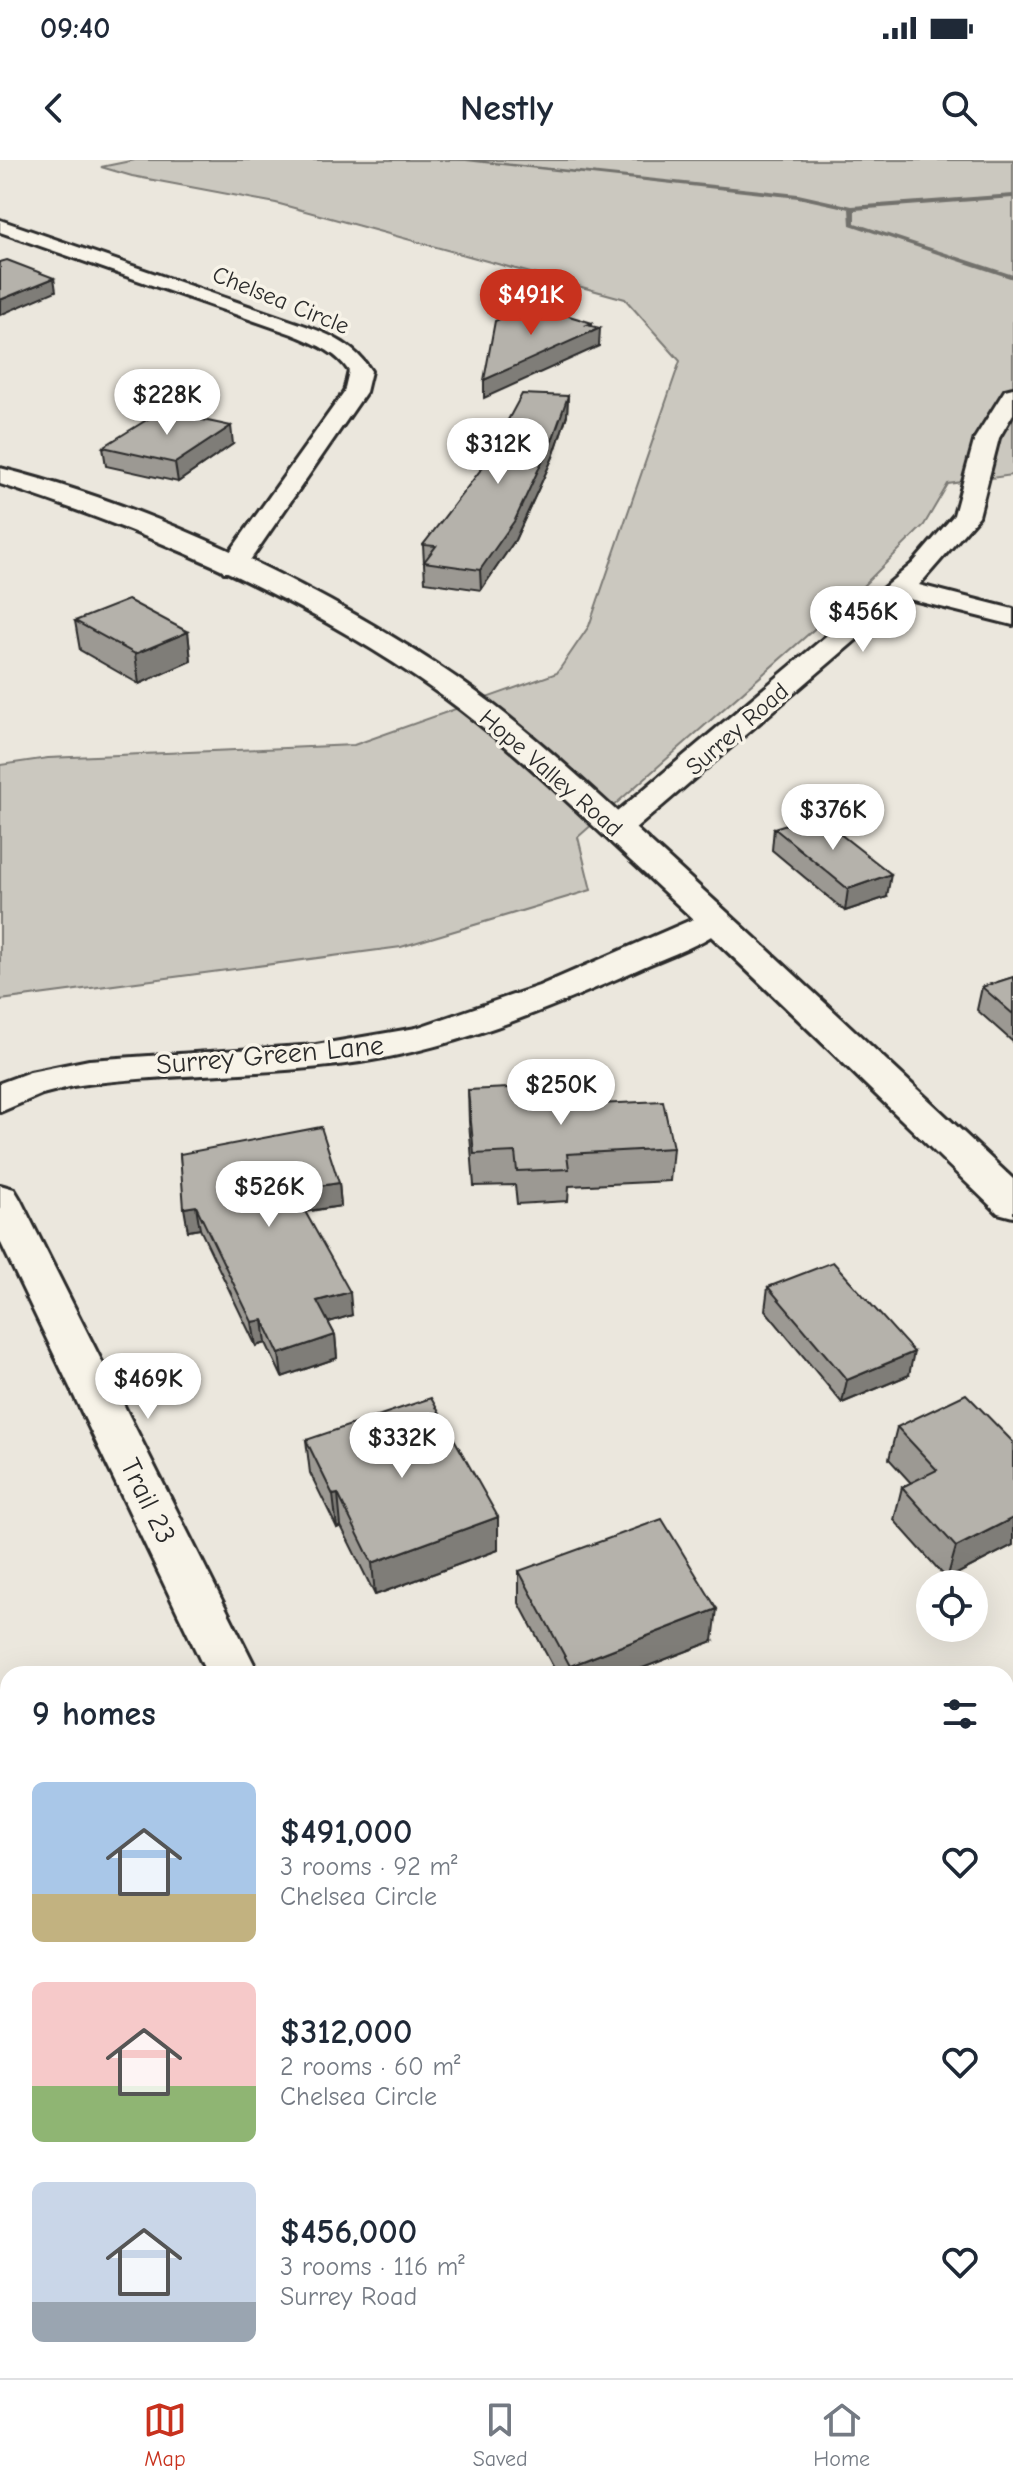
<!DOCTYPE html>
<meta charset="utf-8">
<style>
:root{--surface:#fff;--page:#f2f2f3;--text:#1f2937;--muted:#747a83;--line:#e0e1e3;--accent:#c8321e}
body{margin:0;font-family:"Comic Neue",sans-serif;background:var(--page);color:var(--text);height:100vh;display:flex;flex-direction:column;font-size:30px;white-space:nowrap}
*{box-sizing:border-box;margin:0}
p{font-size:26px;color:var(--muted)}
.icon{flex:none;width:44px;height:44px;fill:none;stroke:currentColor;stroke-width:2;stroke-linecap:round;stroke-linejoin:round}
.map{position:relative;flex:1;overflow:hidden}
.drawer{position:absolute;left:0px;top:1506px;width:1014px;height:712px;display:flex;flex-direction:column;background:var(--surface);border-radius:24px 24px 0 0;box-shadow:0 8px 32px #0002}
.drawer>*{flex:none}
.tools{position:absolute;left:916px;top:1410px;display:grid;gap:16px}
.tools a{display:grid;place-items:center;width:72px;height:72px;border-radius:50%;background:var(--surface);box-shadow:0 8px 32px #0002;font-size:40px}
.price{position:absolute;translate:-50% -68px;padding:0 18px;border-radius:28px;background:#fff;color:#222;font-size:26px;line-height:52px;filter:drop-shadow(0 2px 4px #0008)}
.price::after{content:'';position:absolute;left:50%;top:48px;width:24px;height:18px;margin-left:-12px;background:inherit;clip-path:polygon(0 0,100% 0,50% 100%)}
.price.selected{background:var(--accent);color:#fff}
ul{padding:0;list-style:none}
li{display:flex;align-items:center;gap:24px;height:200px;padding:0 32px}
li span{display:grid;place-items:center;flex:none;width:224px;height:160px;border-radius:12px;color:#555}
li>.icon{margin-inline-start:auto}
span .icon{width:96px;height:96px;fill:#fffc;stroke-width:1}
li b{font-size:34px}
h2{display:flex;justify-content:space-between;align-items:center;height:96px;padding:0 32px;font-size:34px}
.status{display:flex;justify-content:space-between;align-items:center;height:56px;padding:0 40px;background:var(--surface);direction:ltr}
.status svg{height:22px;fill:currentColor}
header{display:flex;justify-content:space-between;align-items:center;height:104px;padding:0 32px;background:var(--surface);font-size:36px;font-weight:800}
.tab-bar{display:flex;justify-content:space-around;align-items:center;height:112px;border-top:2px solid var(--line);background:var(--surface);font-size:22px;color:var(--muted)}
.tab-bar a{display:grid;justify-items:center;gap:4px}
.tab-bar .selected{color:var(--accent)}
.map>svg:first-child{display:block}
.green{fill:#cbc8bf;stroke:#7b7a75;stroke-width:2}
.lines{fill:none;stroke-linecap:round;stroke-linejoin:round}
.stream{fill:#72716c;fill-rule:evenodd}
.minor-casing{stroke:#2b2b2b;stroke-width:6}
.secondary-casing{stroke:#2b2b2b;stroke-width:6}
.minor{fill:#f7f3e8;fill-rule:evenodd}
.secondary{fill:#f7f3e8;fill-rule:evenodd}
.wall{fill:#9c9993;stroke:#2b2b2b;stroke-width:2}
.shaded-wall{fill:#7f7d78;stroke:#2b2b2b;stroke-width:2}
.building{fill:#b5b2ab;stroke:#2b2b2b;stroke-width:2}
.labels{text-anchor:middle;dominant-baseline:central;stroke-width:7;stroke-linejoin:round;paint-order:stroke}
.far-street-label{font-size:24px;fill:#2b2b2b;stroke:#f7f3e8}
.street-label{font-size:28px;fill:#2b2b2b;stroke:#f7f3e8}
</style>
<div class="status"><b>09:40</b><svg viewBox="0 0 49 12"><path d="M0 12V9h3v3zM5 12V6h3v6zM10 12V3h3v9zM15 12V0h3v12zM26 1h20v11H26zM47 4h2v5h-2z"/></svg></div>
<header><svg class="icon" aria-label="back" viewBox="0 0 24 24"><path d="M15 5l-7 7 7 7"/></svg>Nestly<svg class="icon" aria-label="search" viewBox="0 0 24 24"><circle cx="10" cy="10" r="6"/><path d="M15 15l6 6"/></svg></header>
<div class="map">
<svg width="1013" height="2218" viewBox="0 0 1013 2218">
<rect width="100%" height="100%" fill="#ebe7dd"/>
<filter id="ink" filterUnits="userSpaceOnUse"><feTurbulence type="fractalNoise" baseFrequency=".0125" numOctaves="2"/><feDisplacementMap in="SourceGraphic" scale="16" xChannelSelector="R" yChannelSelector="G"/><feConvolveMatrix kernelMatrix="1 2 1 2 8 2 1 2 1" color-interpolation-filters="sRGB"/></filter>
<g filter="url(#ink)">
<path class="green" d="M 135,0 L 1013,0 L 1013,315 L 948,324 L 924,365 L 862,427 L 578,677 L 591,730 L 401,787 L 0,840 L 0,605 L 48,598 L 354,585 L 557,513 L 589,466 L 680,201 L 625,139 L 276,43 L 132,16 L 101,7 Z"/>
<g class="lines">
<path class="stream" d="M 457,0 L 476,0 L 798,34 L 852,46 L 1013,34 L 1013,38 L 855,50 L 855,63 L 1013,115 L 1013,119 L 850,65 L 849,49 L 798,38 Z"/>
<g class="minor-casing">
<path id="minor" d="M 0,60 L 306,166 C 333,176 355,186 371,211 L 366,232 L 242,412 L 224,412 L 220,406 L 344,232 L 349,211 C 336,191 313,183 292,174 L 0,72 Z
M 1013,228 L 1013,254 L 999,278 L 979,356 L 919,425 L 1013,449 L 1013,465 L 905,438 L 627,676 L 616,679 L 605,676 L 600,669 L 605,662 L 913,403 L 954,355 L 975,278 L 1005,230 Z
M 714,750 L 726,753 L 731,760 C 718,779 663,798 641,808 C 547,850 449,891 346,904 C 256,916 164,913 73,926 L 42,934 L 0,952 L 0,923 L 30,912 L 89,900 L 316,885 L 416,868 L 539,826 Z
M 0,1025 L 14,1029 L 20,1039 L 259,1514 L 207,1514 L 0,1081 Z
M 542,2210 L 609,2210 L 612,2218 L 545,2218 Z"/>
</g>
<g class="secondary-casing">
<path id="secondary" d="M 0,308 C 156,347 329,430 461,521 C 535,573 600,637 667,697 C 783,803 898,911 1013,1019 L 1013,1057 L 998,1053 C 880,939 764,825 644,713 C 578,652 514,588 441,535 C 308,440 155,374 0,324 Z"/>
</g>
<use href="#minor" class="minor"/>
<use href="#secondary" class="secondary"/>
</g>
<path class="wall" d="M 568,236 L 567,255 L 553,297 L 515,380 L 481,430 L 425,422 L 423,385 Z
M 233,284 L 178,322 L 106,306 L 103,287 Z
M 75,461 L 188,472 L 191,501 L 139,524 L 80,490 Z
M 774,668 L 887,737 L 845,751 L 772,690 Z
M 1013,817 L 1013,882 L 977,850 L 982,827 Z
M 468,930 L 553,946 L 673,988 L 670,1021 L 569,1026 L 568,1041 L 517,1044 L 515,1025 L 474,1026 L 469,962 Z
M 180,994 L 339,1023 L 341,1046 L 305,1052 L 352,1155 L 328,1162 L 335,1175 L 337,1198 L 282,1217 L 266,1183 L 256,1186 L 200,1069 L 188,1071 Z
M 768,1127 L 909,1215 L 842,1243 L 765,1150 Z
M 897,1267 L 1013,1282 L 1013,1385 L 947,1419 L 894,1360 L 902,1327 L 911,1323 L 889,1299 Z
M 306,1280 L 498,1357 L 498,1390 L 375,1435 L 341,1366 L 337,1368 L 310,1313 Z
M 519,1411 L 713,1481 L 627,1514 L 557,1514 L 519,1443 Z
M 972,2210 L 1006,2210 L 1013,2218 L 978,2218 Z"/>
<path class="shaded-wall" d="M 54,118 L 56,131 L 0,155 L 0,140 Z
M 592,163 L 592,172 L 600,168 L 599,186 L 484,238 L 484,220 Z
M 568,236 L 567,255 L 553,297 L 515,380 L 481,430 L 480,410 Z
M 231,266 L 233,284 L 178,322 L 175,303 Z
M 188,472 L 191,501 L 139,524 L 135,494 Z
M 891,714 L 887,737 L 845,751 L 848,729 Z
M 339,1023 L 341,1046 L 295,1053 L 293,1030 Z
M 196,1046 L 200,1069 L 188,1071 L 184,1048 Z
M 350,1132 L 352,1155 L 320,1165 L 317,1141 Z
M 263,1160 L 266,1183 L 256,1186 L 252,1162 Z
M 335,1175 L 337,1198 L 282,1217 L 279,1194 Z
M 914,1192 L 909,1215 L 842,1243 L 847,1220 Z
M 338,1334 L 341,1366 L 337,1368 L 333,1335 Z
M 498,1357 L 498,1390 L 375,1435 L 372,1403 Z
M 1013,1358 L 1013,1385 L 947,1419 L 956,1387 Z
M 717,1449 L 713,1481 L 627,1514 L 570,1514 L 570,1506 Z"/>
<path class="building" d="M 7,100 L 54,118 L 0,140 L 0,102 Z
M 533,145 L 592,163 L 587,165 L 600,168 L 484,220 L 495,161 Z
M 522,234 L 568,236 L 553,278 L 515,360 L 480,410 L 424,402 L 436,386 L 423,385 L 482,308 Z
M 161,251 L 231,266 L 175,303 L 103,287 Z
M 128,440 L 188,472 L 135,494 L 75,461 Z
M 816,655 L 891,714 L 848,729 L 774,668 Z
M 1013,817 L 1013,854 L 982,827 Z
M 550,926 L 553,946 L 663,941 L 673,988 L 567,994 L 569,1009 L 517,1011 L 515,992 L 474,994 L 468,930 Z
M 321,967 L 339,1023 L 293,1030 L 350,1132 L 317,1141 L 335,1175 L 279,1194 L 263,1160 L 252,1162 L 196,1046 L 184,1048 L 180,994 Z
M 833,1102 L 914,1192 L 847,1220 L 768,1127 Z
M 966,1234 L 1013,1282 L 1013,1358 L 956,1387 L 902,1327 L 937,1310 L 897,1267 Z
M 431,1238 L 498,1357 L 372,1403 L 338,1334 L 333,1335 L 306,1280 Z
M 662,1359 L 717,1449 L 570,1506 L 519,1411 Z
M 8,1863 L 8,2130 L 4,2132 L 0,2121 L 0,1866 Z
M 1006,2007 L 1013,2015 L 1013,2218 L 1009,2218 L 1002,2210 L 1006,2210 Z"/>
</g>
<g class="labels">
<g class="far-street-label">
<text transform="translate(281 140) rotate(22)">Chelsea Circle</text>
<text transform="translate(737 569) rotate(-41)">Surrey Road</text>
<text transform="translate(551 613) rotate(41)">Hope Valley Road</text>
</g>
<g class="street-label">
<text transform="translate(270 895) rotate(-5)">Surrey Green Lane</text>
<text transform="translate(148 1341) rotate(64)">Trail 23</text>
</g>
</g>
</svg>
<div class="tools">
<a><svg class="icon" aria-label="locate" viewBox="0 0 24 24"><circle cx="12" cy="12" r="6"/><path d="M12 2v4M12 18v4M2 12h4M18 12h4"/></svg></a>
</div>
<b class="price selected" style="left:531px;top:177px">$491K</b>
<b class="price" style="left:167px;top:277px">$228K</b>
<b class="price" style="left:498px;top:326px">$312K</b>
<b class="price" style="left:863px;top:494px">$456K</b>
<b class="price" style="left:833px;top:692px">$376K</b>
<b class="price" style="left:561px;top:967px">$250K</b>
<b class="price" style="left:269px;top:1069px">$526K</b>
<b class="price" style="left:148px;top:1261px">$469K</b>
<b class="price" style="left:402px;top:1320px">$332K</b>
<section class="drawer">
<h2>9 homes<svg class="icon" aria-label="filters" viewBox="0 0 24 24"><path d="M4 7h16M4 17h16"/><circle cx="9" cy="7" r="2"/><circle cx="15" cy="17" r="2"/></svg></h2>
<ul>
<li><span style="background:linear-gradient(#a9c7e8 70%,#c2b280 0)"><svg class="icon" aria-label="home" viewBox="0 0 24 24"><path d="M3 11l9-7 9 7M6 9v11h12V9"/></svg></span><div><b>$491,000</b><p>3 rooms · 92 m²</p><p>Chelsea Circle</p></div><svg class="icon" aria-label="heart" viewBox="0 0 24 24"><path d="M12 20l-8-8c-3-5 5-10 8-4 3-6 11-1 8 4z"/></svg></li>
<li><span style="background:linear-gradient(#f6c9c9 65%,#8fb573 0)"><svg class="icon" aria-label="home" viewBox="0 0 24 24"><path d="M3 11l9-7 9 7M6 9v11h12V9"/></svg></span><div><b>$312,000</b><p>2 rooms · 60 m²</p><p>Chelsea Circle</p></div><svg class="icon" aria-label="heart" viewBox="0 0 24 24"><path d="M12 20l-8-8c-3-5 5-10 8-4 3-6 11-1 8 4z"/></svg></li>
<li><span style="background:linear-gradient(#c9d6e8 75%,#9aa5b1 0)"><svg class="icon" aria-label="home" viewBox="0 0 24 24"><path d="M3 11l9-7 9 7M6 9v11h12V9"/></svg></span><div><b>$456,000</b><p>3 rooms · 116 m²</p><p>Surrey Road</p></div><svg class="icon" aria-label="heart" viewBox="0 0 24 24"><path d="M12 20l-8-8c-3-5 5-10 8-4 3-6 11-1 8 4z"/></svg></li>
</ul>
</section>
</div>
<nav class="tab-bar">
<a class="selected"><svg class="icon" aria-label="map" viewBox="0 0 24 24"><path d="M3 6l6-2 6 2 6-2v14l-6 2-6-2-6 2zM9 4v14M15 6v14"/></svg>Map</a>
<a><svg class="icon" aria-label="saved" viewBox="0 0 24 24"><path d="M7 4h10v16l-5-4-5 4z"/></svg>Saved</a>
<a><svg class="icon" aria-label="home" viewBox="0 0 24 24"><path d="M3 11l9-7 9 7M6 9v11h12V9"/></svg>Home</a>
</nav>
